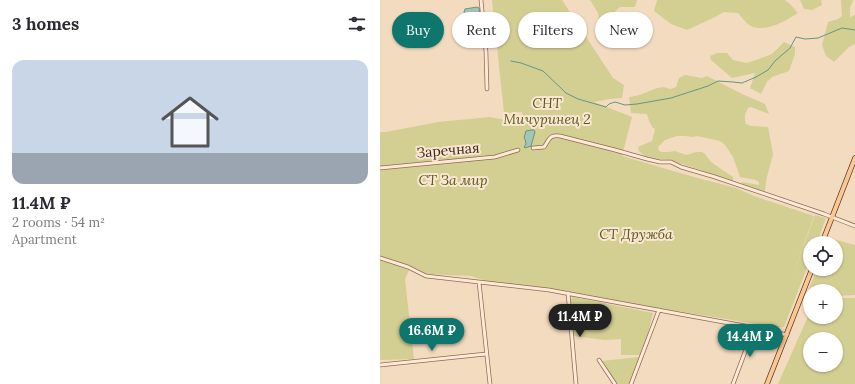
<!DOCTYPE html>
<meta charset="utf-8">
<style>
:root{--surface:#fff;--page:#f2f2f3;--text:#2b2b33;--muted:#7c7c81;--accent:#0f766e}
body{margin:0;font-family:Lora,serif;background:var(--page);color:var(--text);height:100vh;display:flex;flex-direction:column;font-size:15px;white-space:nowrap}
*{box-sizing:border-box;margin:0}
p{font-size:13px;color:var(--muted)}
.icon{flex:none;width:22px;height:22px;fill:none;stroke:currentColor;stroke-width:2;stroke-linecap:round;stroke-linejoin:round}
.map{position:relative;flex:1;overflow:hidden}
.side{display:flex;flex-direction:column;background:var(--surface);width:380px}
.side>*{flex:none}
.hud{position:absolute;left:12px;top:12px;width:380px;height:36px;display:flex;gap:8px}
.buttons{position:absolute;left:423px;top:236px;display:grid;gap:8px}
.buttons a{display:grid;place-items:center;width:40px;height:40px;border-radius:50%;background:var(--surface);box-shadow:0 1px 3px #0004;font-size:20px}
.price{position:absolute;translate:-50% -34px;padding:0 9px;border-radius:14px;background:var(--accent);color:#fff;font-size:13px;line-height:26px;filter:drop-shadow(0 1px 2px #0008)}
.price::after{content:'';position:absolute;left:50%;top:24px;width:12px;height:9px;margin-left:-6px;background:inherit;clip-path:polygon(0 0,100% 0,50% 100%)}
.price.on{background:#222;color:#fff}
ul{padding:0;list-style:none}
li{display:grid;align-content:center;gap:8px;height:212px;padding:0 12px}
li span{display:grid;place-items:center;height:124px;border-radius:12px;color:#555}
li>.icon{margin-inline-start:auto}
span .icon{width:72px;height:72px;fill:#fffc;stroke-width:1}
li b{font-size:17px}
h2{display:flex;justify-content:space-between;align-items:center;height:48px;padding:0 12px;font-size:17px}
.tag{padding:0 14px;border-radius:18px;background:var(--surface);box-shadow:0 1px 3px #0004;font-size:14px;line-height:36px}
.tag.on{background:var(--accent);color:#fff}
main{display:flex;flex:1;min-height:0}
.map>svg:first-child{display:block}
.green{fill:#d3cf93;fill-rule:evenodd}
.water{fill:#a3c5b5;stroke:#699482}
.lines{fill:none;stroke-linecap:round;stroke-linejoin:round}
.stream{stroke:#699482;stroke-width:1}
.minor-casing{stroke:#8f6a55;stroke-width:4.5}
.major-casing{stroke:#5c382a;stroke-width:5.5}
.minor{stroke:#fde9d5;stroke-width:3}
.major{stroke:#fbc893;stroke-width:4}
.labels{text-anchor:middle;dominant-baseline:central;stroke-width:4;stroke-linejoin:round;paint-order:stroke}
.park-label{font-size:14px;font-style:italic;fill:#585c20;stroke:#fae6d1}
.street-label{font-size:14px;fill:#3d261c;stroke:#fae6d1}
</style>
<main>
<section class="side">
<h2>3 homes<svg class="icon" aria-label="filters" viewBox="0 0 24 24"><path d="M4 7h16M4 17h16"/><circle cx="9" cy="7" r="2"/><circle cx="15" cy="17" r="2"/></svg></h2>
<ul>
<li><span style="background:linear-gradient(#c9d6e8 75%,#9aa5b1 0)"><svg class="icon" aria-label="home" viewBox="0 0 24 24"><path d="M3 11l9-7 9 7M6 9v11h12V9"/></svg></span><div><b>11.4M ₽</b><p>2 rooms · 54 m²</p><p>Apartment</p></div></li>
</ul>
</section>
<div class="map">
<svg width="475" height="384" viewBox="0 0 475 384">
<rect width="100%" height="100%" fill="#f3dbc0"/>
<path class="green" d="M 112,0 L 182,0 L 233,78 L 244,85 L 242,98 L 230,99 L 214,102 L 252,117 L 242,156 L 314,177 L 356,188 L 374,196 L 434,216 L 409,285 L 435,215 L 446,218 L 437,243 L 430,243 L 430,260 L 404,327 L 394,327 L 328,316 L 232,301 L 171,290 L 112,283 L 91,276 L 46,274 L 36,268 L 0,256 L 0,170 L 11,168 L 0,167 L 0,132 L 6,132 L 58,122 L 110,117 L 143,123 L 142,112 L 124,113 Z
M 210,0 L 257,0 L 255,7 L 240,7 C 237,10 231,14 229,19 C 226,28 230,29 220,34 L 216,32 L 216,26 L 219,19 L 218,13 Z
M 277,0 L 405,0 L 411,5 L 418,13 C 406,21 385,33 371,26 C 366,24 362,17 358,13 L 344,12 L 335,17 L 307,30 L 291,24 L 274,11 Z
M 420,0 L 441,0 L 442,5 L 432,10 L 424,9 Z
M 461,0 L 473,0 L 470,8 L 470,17 L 475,15 L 475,44 L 469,47 L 454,62 L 446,56 L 442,45 L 448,22 L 458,19 L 462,16 Z
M 404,42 L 415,47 L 415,54 L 409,71 L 392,77 L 387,82 L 381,94 L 370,88 L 375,73 L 352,78 L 331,60 L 330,56 L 337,53 L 347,53 L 353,60 L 367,63 L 376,60 L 392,54 Z
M 305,75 L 322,78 L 327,76 L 362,94 L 385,104 L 389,114 L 371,107 L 368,108 C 365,113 364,119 366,124 L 371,126 L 388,127 L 393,154 L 386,181 L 385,192 L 362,184 L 362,182 L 379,185 L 379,182 L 376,180 L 360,177 L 353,157 L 345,145 L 340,141 L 317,136 L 312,137 L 305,136 L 297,136 L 285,140 L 278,147 L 279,151 L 282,152 L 289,152 L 295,151 L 306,155 L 316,152 L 322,152 L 325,154 L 331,162 L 353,177 L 353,181 L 290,160 L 274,159 L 266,157 L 259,151 L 258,147 L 272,141 L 275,129 L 273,128 L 269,121 L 267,114 L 251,113 L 249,97 C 253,96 257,96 262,94 C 272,91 280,84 290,89 L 296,87 L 299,78 Z
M 449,238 L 475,245 L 475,295 L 456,296 L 456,291 L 430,291 L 430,294 L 427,293 L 437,269 L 456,269 L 456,243 L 447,243 Z
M 0,259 L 29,270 L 25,279 L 34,359 L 0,360 Z
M 193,297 L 273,313 L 267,337 L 260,355 L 241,355 L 241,339 L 225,340 L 194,336 L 190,300 Z
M 456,298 L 475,298 L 475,384 L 398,384 L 430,312 L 430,317 L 456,317 ZM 430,339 L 456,339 L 456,365 L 430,365 Z
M 259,357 L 249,384 L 237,384 L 222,361 Z"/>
<path class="water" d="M 97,7 L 99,8 L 102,34 L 102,45 L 98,47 C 94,44 90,40 85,42 C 87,35 88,19 84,12 L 85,9 Z
M 151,130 L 154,130 L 155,132 L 151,146 L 145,148 L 144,147 L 146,144 L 145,139 L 144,138 L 146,131 Z"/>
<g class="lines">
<path class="stream" d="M 131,61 L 141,63 L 163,71 L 186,93 L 198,99 L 226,107 L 229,104 L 235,102 L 245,105 L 257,104 L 291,98 L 328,86 L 338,81 L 353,82 L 362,83 L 376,77 L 388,70 L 395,61 L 410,48 L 416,37 L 425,39 L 438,38 L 462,28 L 475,30"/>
<g class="minor-casing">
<path id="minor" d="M 101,0 L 106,52 L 107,89
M 153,148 L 164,147 C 170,139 168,135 180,136 L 235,150 L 267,159 L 280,162 L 291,162 L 301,167 L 335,177 L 444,214 L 475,226
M 0,168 L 115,157 L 138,150
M 0,258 L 28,267 L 46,276 L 99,282
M 188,293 L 196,384
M 219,360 L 235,384
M 0,365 L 106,354
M 110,384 L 99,282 L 169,290 L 376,328 L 407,335
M 251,384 L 279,310
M 353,384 L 374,328"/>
</g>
<g class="major-casing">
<path id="major" d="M 442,243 L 475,158
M 387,384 L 432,269"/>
</g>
<use href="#minor" class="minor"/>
<use href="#major" class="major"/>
</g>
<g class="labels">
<g class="park-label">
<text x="167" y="103">СНТ<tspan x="167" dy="16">Мичуринец 2</tspan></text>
<text x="73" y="180">СТ За мир</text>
<text x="256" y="234">СТ Дружба</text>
</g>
<g class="street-label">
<text transform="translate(68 150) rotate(-5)">Заречная</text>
</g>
</g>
</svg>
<div class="buttons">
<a><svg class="icon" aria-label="locate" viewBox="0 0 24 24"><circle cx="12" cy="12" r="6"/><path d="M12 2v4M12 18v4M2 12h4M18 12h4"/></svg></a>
<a>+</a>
<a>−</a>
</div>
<b class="price on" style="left:200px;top:338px">11.4M ₽</b>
<b class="price" style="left:52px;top:352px">16.6M ₽</b>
<b class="price" style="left:370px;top:358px">14.4M ₽</b>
<div class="hud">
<a class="tag on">Buy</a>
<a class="tag">Rent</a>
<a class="tag">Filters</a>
<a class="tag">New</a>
</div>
</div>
</main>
